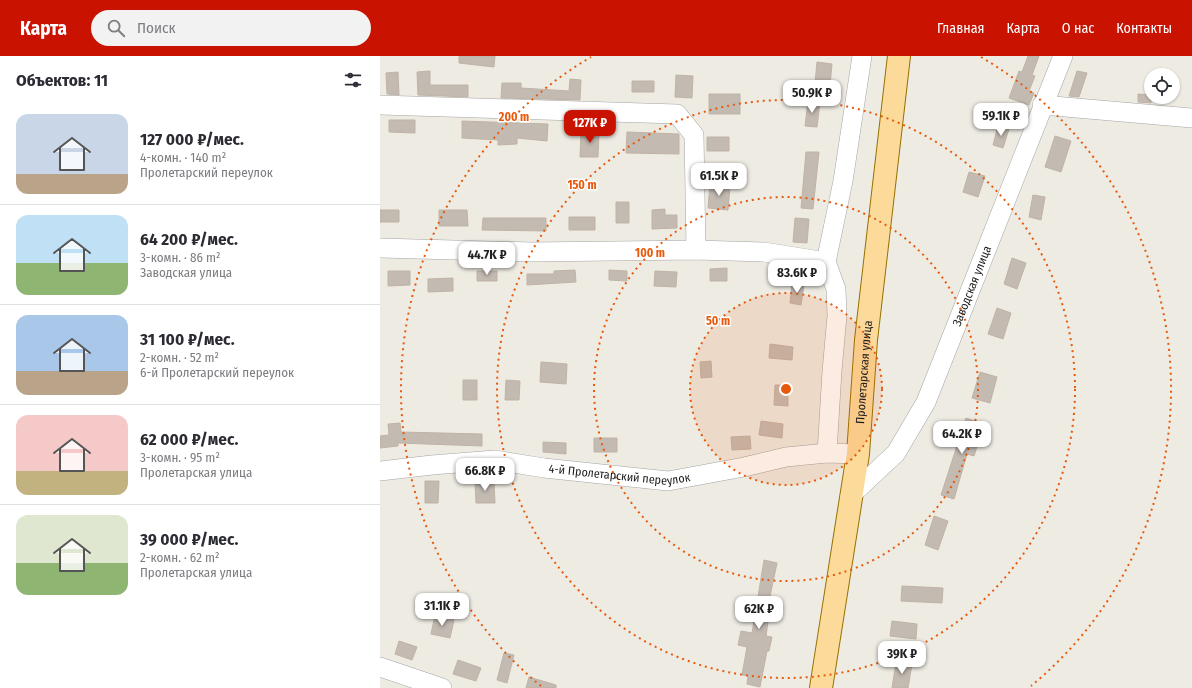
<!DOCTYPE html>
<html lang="ru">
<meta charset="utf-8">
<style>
:root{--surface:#fff;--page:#f2f2f3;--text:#2b2b33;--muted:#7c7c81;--line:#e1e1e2;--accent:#ca1200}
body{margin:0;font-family:"Fira Sans Condensed",sans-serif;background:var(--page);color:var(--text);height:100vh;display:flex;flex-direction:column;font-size:15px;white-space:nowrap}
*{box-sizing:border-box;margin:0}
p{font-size:13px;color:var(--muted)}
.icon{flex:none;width:22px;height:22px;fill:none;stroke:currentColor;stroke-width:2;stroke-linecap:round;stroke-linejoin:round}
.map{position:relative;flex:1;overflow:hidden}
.drawer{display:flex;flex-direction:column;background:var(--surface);width:380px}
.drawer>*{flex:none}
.fabs{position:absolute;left:764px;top:12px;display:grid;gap:8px}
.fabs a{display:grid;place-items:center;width:36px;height:36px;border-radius:50%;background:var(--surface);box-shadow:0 1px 3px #0004;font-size:20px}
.price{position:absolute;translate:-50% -34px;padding:0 9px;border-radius:8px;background:#fff;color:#222;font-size:13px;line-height:26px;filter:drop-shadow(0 1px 2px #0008)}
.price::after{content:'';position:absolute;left:50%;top:24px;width:12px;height:9px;margin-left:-6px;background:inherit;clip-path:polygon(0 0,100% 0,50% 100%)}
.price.selected{background:var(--accent);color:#fff}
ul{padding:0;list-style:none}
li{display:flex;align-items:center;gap:12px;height:100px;padding:0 16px}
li+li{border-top:1px solid var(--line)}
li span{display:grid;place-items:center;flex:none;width:112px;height:80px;border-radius:12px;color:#555}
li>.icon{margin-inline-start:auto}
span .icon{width:48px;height:48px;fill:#fffc;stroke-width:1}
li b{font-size:17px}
h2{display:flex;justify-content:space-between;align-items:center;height:48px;padding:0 16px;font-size:17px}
header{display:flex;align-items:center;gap:24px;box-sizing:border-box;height:56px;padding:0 20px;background:var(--accent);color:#fff}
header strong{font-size:19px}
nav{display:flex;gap:22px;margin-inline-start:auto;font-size:14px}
.search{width:280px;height:36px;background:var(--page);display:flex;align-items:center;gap:10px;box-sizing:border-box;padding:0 14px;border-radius:22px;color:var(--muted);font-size:15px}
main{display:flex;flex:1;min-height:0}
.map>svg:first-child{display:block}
.building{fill:#c3bab2;stroke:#c0b3a5}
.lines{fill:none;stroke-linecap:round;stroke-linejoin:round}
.minor-casing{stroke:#a4a4a4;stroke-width:20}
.major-casing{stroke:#967100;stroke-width:24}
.minor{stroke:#fff;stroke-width:19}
.major{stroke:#fcda9a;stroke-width:22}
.ring{fill:none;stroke:#e8590c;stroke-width:2;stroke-dasharray:2 4}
.labels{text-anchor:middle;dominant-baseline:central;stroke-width:3;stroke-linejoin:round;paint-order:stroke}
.street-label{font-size:12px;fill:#1d1d1d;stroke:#fff}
.centre{fill:#e8590c;stroke:#fff;stroke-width:2}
.ring-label{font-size:12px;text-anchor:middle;font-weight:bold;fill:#e8590c;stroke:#fff;stroke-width:3;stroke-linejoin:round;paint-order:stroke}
</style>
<header>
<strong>Карта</strong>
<div class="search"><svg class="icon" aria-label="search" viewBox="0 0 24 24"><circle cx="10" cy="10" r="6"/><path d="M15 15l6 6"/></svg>Поиск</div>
<nav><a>Главная</a><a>Карта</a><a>О нас</a><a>Контакты</a></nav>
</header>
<main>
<section class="drawer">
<h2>Объектов: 11<svg class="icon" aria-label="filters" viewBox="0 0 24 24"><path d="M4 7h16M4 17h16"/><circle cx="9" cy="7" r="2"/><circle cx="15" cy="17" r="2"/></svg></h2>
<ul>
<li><span style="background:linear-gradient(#c9d6e8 75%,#b9a48a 0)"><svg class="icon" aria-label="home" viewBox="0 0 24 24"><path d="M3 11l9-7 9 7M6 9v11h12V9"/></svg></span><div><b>127 000 ₽/мес.</b><p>4-комн. · 140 m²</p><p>Пролетарский переулок</p></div></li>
<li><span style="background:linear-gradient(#bfe0f5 60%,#8fb573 0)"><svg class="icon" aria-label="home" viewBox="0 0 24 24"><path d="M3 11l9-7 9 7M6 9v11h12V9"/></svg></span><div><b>64 200 ₽/мес.</b><p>3-комн. · 86 m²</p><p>Заводская улица</p></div></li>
<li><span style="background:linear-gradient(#a9c7e8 70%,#b9a48a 0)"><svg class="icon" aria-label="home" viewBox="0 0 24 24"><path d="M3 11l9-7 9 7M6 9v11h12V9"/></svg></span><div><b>31 100 ₽/мес.</b><p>2-комн. · 52 m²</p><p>6-й Пролетарский переулок</p></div></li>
<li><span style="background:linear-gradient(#f6c9c9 70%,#c2b280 0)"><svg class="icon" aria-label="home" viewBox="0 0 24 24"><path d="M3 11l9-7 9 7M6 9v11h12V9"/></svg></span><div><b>62 000 ₽/мес.</b><p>3-комн. · 95 m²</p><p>Пролетарская улица</p></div></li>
<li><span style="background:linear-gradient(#dfe7d0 60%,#8fb573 0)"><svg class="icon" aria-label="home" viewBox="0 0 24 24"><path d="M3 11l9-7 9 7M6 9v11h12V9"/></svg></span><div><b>39 000 ₽/мес.</b><p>2-комн. · 62 m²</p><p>Пролетарская улица</p></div></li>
</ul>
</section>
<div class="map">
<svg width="812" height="632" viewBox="0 0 812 632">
<rect width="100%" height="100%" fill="#eeebe3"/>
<path class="building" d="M 79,0 L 115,0 L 114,11 L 79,7 Z
M 648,0 L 659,0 L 652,19 L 655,20 L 649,35 L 654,37 L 649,49 L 629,42 L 639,15 L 642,16 Z
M 437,6 L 452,8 L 450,29 L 435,27 Z
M 50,15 L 50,29 L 88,29 L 88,41 L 38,39 L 37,16 Z
M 697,15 L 707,17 L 699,41 L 689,40 Z
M 18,16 L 19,39 L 7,38 L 6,17 Z
M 296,19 L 313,20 L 312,42 L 295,41 Z
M 190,23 L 201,24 L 200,44 L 121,42 L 122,27 L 141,27 L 141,32 L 189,35 Z
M 252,25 L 274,25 L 274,36 L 252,36 Z
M 329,38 L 360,38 L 360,58 L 329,58 Z
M 758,38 L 771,39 L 771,47 L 758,46 Z
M 428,45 L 440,46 L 437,71 L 425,70 Z
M 9,64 L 35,64 L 35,77 L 9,76 Z
M 82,65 L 168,68 L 167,85 L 137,82 L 137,88 L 118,89 L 118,84 L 82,82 Z
M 618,70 L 629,73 L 623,92 L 613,89 Z
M 201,76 L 219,76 L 218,101 L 200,101 Z
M 247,76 L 299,78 L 299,98 L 246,97 Z
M 675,80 L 691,85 L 681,116 L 665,111 Z
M 327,81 L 349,81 L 349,95 L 327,95 Z
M 426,96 L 439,96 L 433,153 L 421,152 Z
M 589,116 L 605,120 L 598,141 L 583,136 Z
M 330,128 L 350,130 L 348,154 L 328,152 Z
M 653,139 L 665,141 L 661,164 L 649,161 Z
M 236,146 L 249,146 L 249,167 L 236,167 Z
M 285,153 L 285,159 L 297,159 L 297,172 L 272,173 L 272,154 Z
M 0,154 L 19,154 L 19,166 L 0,166 Z
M 59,154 L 87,154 L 88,170 L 59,170 Z
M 189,161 L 215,161 L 215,174 L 189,174 Z
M 103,162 L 166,162 L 166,175 L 102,174 Z
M 415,162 L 429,163 L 427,187 L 413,186 Z
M 632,202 L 646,207 L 637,233 L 624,228 Z
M 347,212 L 347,225 L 330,225 L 330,213 Z
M 195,214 L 196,226 L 147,229 L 147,218 L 174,218 L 174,215 Z
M 229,214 L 247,215 L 247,225 L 229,224 Z
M 8,215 L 30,215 L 30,229 L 8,230 Z
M 97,215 L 117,215 L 117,225 L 97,225 Z
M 275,215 L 297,216 L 296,231 L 274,230 Z
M 73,222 L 73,235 L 48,236 L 48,223 Z
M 412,227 L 424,229 L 421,249 L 410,247 Z
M 617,252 L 631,257 L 623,283 L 608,278 Z
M 390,288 L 413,291 L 412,304 L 389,302 Z
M 331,305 L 332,321 L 321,322 L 320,306 Z
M 161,306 L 187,308 L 186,328 L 160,326 Z
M 600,316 L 617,321 L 610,347 L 592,342 Z
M 83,324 L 97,324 L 97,344 L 83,344 Z
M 126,324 L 140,325 L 139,344 L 125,344 Z
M 395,329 L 408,329 L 408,350 L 394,349 Z
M 586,362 L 604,368 L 594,400 L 587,398 L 574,443 L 561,439 Z
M 381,365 L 403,368 L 402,382 L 379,379 Z
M 20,367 L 21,376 L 102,378 L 102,390 L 18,387 L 18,390 L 0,392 L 0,380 L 9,379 L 8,368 Z
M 370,380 L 371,393 L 352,394 L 351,381 Z
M 214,382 L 237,382 L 237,396 L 214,396 Z
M 163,386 L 186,387 L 186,398 L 163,396 Z
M 45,425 L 59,425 L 58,447 L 45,447 Z
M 95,426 L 114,426 L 115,447 L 96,447 Z
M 554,460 L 568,465 L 558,494 L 545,489 Z
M 384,504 L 397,507 L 389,545 L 391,545 L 386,580 L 392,581 L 389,595 L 387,595 L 380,631 L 367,628 L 368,620 L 362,619 L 367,591 L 358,589 L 361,575 L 372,577 Z
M 522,530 L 563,532 L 562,547 L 521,545 Z
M 55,559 L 74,564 L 70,582 L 51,578 Z
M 512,565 L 537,568 L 536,583 L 510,580 Z
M 19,585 L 37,591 L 32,604 L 15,598 Z
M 124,597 L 134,599 L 127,627 L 117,624 Z
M 78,604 L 101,612 L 96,625 L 73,618 Z
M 516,606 L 532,608 L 528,632 L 512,632 Z
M 149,621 L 176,629 L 176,632 L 146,632 Z"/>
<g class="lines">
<g class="minor-casing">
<g id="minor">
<path d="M 0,49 L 297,58 L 314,79 L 316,194"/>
<path d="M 662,49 L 812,62"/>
<path d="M 0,192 L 152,196 L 316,194 L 384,196 L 446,206"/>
<path d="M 447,397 L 452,315 L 457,260 L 456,233 L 446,206 L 463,125 L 482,0"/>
<path id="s1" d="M 0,415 L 52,409 L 115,404 L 164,412 L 288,425 L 364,411 L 406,401 L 447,397 L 478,398"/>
<path id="s2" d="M 470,440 L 516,397 L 546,346 L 683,0"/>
<path d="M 0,611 L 62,632"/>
</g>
</g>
<g class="major-casing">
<g id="major">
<path id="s3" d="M 441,632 L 478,398 L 486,284 L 519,0"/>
</g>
</g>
<use href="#minor" class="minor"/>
<use href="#major" class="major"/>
</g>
<circle cx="406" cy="333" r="96" fill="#e8590c" fill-opacity=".12"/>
<g class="ring">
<circle cx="406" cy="333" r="96"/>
<circle cx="406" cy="333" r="192"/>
<circle cx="406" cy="333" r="289"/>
<path d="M161 630A385 385 0 0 1 211 1M601 1A385 385 0 0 1 651 630"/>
</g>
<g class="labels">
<g class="street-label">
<text stroke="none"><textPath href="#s2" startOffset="247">Заводская улица</textPath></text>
<text stroke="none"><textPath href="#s3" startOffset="319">Пролетарская улица</textPath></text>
<text stroke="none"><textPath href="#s1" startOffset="241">4-й Пролетарский переулок</textPath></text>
</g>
</g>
<circle cx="406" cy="333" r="6" class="centre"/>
<g class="ring-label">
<text x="134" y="65">200 m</text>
<text x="202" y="133">150 m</text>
<text x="270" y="201">100 m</text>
<text x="338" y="269">50 m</text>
</g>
</svg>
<div class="fabs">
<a><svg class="icon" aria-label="locate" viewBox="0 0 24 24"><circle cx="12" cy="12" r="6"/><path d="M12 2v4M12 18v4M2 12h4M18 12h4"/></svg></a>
</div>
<b class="price" style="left:432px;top:58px">50.9K ₽</b>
<b class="price" style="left:621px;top:81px">59.1K ₽</b>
<b class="price selected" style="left:210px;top:88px">127K ₽</b>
<b class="price" style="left:339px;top:141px">61.5K ₽</b>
<b class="price" style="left:107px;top:220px">44.7K ₽</b>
<b class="price" style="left:417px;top:238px">83.6K ₽</b>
<b class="price" style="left:582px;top:399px">64.2K ₽</b>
<b class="price" style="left:105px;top:436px">66.8K ₽</b>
<b class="price" style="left:62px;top:571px">31.1K ₽</b>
<b class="price" style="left:379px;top:574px">62K ₽</b>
<b class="price" style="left:522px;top:619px">39K ₽</b>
</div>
</main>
